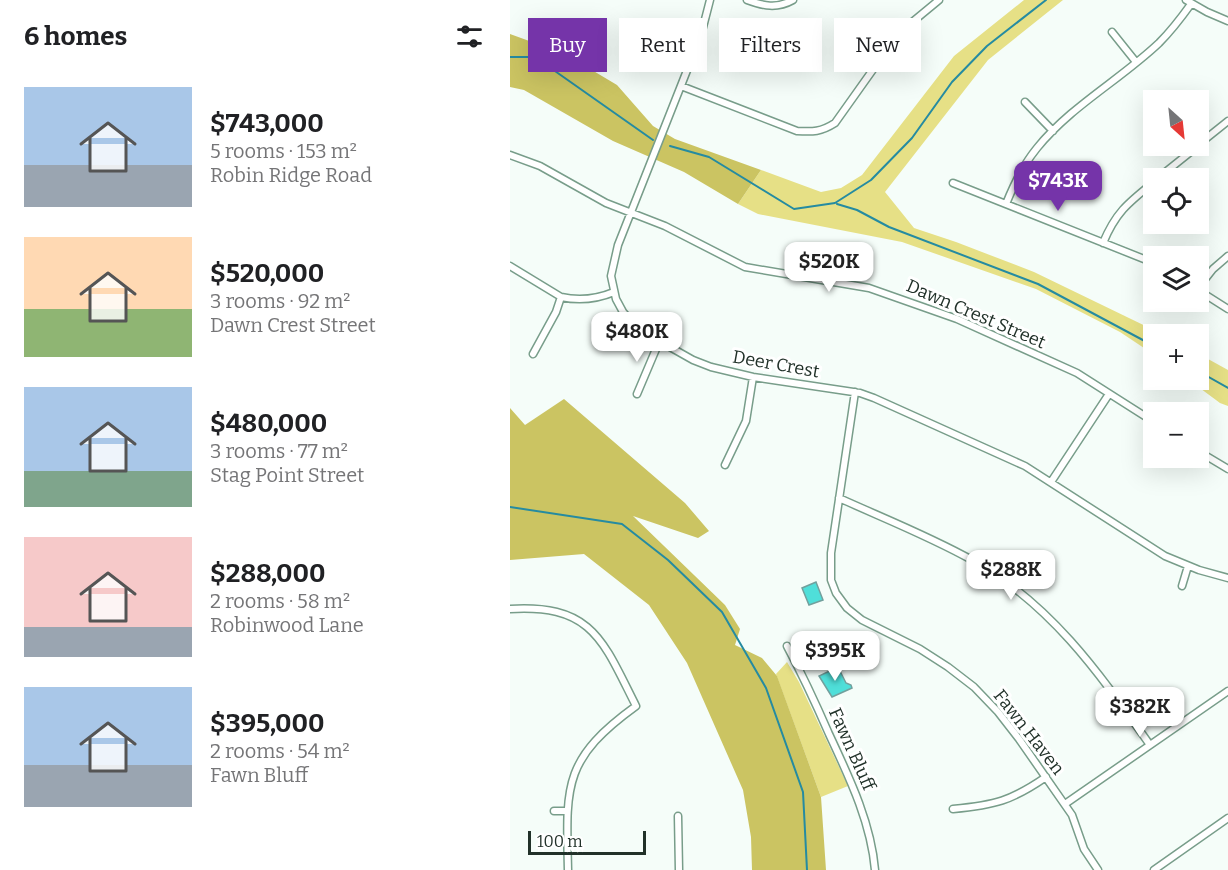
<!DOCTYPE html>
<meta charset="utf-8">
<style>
:root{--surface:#fff;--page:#f2f2f2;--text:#202124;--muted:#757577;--accent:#7534a9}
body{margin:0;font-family:Bitter,serif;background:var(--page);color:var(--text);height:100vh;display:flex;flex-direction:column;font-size:22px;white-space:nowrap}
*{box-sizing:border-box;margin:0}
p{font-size:20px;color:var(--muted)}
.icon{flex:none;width:33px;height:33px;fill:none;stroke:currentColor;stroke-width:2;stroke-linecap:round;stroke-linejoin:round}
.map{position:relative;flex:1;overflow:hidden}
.panel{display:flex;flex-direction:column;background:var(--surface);width:510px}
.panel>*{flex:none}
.top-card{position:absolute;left:18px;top:18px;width:570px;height:54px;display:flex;gap:12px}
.needle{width:39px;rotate:153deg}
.controls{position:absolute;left:633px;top:90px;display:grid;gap:12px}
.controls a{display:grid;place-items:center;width:66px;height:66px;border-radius:0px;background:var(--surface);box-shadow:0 6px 24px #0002;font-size:30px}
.scale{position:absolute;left:18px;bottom:15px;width:118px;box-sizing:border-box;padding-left:6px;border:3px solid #213129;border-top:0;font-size:16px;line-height:21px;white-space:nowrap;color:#213129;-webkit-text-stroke:4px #fff;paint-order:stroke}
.price{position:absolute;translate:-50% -51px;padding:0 14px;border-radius:12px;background:#fff;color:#222;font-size:20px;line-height:39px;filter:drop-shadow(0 2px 3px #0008)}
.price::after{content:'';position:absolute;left:50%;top:36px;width:18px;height:14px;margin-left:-9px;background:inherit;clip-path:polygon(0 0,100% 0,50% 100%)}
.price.current{background:var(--accent);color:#fff}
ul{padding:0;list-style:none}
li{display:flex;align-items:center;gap:18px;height:150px;padding:0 24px}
li span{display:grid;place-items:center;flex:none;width:168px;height:120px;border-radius:0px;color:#555}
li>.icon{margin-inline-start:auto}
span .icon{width:72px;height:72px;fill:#fffc;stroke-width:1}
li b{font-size:26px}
h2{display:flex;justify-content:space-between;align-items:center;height:72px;padding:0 24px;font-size:26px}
.tag{padding:0 21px;border-radius:0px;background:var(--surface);box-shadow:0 6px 24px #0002;font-size:21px;line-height:54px}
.tag.current{background:var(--accent);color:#fff}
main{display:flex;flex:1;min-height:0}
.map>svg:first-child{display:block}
.green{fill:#e6e086}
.forest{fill:#cbc462}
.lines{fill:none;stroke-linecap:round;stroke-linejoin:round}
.stream{stroke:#258ba1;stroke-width:2}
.building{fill:#4fdfd9;stroke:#72a09d;stroke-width:1.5}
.street-casing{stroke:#789d8a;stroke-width:9}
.street{stroke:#fff;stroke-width:6}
.labels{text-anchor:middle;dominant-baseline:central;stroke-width:6;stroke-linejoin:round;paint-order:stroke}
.street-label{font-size:18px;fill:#213129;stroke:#fff}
</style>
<main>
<section class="panel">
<h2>6 homes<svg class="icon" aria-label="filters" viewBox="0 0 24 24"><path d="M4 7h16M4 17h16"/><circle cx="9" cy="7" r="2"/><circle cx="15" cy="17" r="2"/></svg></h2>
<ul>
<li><span style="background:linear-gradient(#a9c7e8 65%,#9aa5b1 0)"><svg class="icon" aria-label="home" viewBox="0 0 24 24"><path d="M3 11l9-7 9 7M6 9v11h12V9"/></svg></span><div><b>$743,000</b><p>5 rooms · 153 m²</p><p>Robin Ridge Road</p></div></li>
<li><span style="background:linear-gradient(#ffd9b3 60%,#8fb573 0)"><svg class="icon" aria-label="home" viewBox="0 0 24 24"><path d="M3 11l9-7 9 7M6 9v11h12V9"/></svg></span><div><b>$520,000</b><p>3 rooms · 92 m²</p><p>Dawn Crest Street</p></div></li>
<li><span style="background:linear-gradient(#a9c7e8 70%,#7fa58c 0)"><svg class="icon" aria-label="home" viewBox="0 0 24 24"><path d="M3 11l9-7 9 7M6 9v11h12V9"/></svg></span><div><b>$480,000</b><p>3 rooms · 77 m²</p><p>Stag Point Street</p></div></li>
<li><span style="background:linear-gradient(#f6c9c9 75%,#9aa5b1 0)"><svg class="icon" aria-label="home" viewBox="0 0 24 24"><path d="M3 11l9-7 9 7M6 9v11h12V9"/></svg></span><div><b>$288,000</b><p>2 rooms · 58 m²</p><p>Robinwood Lane</p></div></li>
<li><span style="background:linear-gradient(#a9c7e8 65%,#9aa5b1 0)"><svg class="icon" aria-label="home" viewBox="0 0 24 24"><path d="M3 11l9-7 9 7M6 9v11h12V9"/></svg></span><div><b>$395,000</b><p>2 rooms · 54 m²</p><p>Fawn Bluff</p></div></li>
</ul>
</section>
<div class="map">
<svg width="718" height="870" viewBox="0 0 718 870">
<rect width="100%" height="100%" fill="#f5fdf9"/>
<path class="green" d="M 514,0 L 553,0 L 478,60 L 375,192 L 404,228 L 446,242 L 524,272 L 652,334 L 644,334 L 643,354 L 610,332 L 526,289 L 392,242 L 248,214 L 228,204 L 251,170 L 311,192 L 331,188 L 352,175 L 444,56 Z
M 689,354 L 718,370 L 718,406 L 710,403 L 679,380 L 688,380 Z
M 277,662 L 289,682 L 338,786 L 311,797 L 266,674 Z"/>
<path class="forest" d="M 0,34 L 55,54 L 107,85 L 143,126 L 165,139 L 251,170 L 228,204 L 174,172 L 103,141 L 14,90 L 0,87 Z
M 54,399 L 175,503 L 199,531 L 188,538 L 123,516 L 215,605 L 230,629 L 225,645 L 252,658 L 267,676 L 311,797 L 316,870 L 242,870 L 241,837 L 233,790 L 177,663 L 139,605 L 74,554 L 0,560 L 0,408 L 15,425 Z"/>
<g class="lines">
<path class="stream" d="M 0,57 L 25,57 L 143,140
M 160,146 L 199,157 L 284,209 L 325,203 L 361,180 L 402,138 L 442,82 L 477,46 L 536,0
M 327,204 L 347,210 L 379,227 L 528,284 L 644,346
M 688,371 L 718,388
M 0,507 L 112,524 L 158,560 L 212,612 L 256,688 L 293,792 L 297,870"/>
</g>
<path class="building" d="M 306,582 L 313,600 L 299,605 L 292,588 Z
M 328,667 L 336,683 L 341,685 L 342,688 L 322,697 L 309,676 Z"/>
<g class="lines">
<g class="street-casing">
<path id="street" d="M 200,0 L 191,35 L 108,245 L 101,276 L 106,299 L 113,312 L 128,329 L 183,360 L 201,367 L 243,377 L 350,393 L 364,398 L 515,466 L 655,556 L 689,570 L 718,578
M 237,0 C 253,6 267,9 283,0
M 676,0 L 697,12 L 718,21
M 602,32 L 626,62
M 127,34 L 134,48 L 145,54 L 179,66
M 171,86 L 287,131 C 303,132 311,132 325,123 L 389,33 L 429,0
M 515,102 L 543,131
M 688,145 L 718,121
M 0,155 L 30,166 L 96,203 L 155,226 L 235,267 L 359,288 L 447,319 L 567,373 L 644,422
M 648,178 L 688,146
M 443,183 L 644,263
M 496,204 C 504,184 513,165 527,148 C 561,106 610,80 649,43 C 661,31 671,18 681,4
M 593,243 C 606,212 618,203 644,182
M 0,266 L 51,297 C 69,301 87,299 104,292
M 688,288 L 703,269 L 718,256
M 688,290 L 718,309
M 23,354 L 46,312 L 51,297
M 345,392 L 321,553 L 321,580 L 326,593 L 337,608 L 352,620 L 410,649 L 438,667 L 464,687 L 488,712 L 509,739 L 562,815 L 574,849 L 588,870
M 127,394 L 149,342
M 688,451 L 718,469
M 215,465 L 236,421 L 243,377
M 541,482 L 599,394
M 329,498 C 373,518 419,536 462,560 C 541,604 589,673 640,745
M 672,586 L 678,566
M 0,609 C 83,604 93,641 126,706 C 53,759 56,785 58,870
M 277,646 C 292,674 306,704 319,734 C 339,777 361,822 365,870
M 555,804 L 718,691
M 443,809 C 485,805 501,801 536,777
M 44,811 L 57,811
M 168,816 L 169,870
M 644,870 L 718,818"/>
</g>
<use href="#street" class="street"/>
</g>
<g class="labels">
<g class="street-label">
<text transform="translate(466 314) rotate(23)">Dawn Crest Street</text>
<text transform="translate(266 364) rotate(10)">Deer Crest</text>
<text transform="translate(519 732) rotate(52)">Fawn Haven</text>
<text transform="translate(342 749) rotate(66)">Fawn Bluff</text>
</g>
</g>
</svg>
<div class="controls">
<a><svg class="needle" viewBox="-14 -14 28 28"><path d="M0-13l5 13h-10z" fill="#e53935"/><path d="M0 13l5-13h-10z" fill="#757577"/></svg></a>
<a><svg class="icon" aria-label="locate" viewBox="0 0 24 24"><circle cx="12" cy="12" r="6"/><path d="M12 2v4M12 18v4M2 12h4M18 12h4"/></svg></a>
<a><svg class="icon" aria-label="layers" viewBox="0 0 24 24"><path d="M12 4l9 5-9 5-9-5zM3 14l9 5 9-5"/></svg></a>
<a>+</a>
<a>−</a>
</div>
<div class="scale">100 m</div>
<b class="price current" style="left:548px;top:212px">$743K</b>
<b class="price" style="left:319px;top:293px">$520K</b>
<b class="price" style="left:127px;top:363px">$480K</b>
<b class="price" style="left:501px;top:601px">$288K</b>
<b class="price" style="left:325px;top:682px">$395K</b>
<b class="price" style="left:630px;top:738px">$382K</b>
<div class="top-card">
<a class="tag current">Buy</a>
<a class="tag">Rent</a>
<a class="tag">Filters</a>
<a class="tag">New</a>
</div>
</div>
</main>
